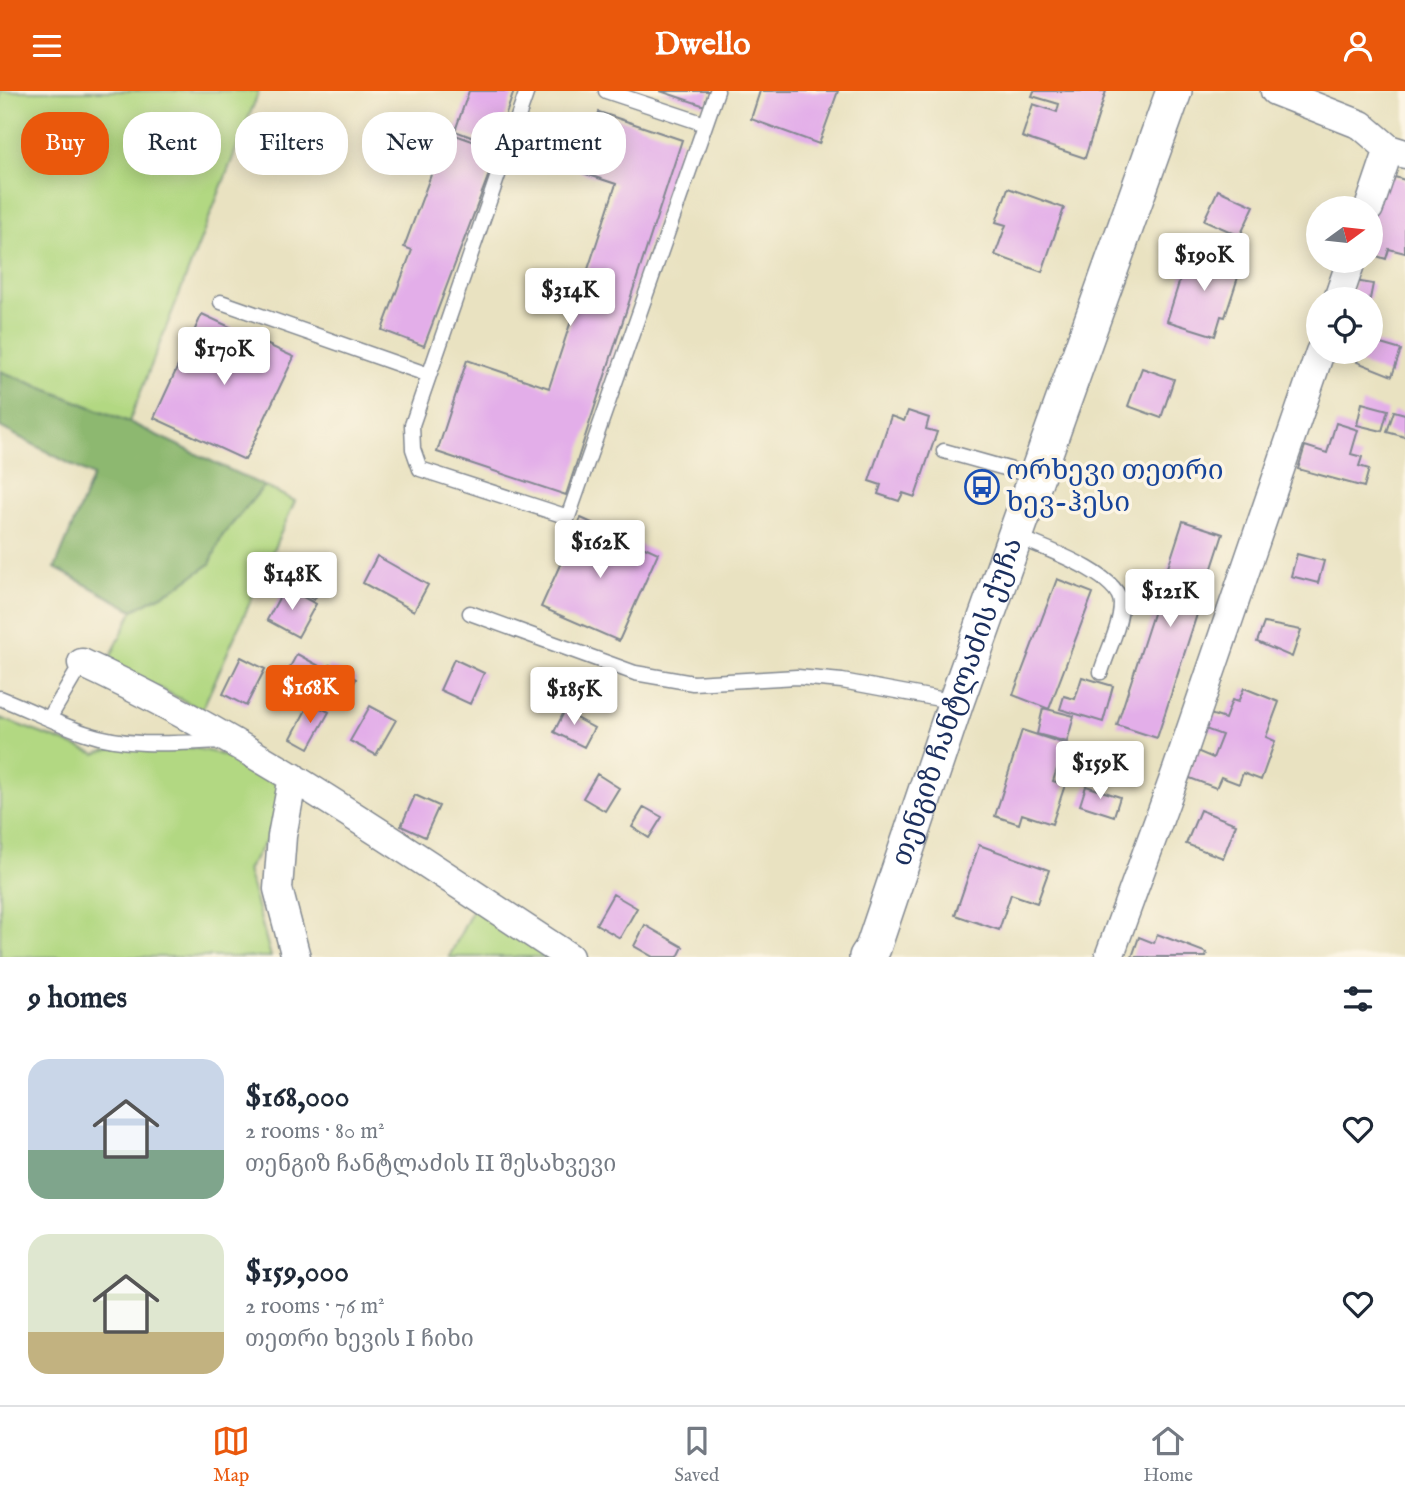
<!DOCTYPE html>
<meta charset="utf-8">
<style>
:root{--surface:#fff;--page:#f2f2f3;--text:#1f2937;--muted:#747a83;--line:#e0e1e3;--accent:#ea580c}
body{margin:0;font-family:"IM FELL English","Noto Serif Georgian",serif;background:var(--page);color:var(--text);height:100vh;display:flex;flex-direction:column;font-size:26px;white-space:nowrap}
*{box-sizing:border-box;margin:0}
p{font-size:23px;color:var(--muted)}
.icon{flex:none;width:38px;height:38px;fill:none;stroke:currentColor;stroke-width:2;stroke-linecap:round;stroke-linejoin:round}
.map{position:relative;height:866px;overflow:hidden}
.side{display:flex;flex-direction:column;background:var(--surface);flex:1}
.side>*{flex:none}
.hud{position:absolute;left:21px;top:21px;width:700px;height:63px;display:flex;gap:14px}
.needle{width:46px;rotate:75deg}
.buttons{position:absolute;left:1306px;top:105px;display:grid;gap:14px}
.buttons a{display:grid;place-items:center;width:77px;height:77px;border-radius:50%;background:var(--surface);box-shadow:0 4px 18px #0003;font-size:35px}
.price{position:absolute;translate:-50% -60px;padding:0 16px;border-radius:7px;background:#fff;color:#222;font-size:23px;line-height:46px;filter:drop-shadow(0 2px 4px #0008)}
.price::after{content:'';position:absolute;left:50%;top:42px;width:21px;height:16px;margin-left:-10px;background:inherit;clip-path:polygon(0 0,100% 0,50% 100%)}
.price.active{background:var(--accent);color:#fff}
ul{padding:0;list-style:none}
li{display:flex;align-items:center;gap:21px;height:175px;padding:0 28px}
li span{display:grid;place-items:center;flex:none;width:196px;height:140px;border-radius:21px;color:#555}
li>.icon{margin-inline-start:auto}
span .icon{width:84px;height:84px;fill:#fffc;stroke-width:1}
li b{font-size:30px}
h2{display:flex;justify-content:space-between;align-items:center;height:84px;padding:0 28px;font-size:30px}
.tag{padding:0 24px;border-radius:28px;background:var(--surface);box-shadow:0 4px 18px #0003;font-size:24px;line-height:63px}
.tag.active{background:var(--accent);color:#fff}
header{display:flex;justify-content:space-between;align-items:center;height:91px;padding:0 28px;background:var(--accent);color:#fff;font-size:32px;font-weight:700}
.dock{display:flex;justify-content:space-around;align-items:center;height:98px;border-top:2px solid var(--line);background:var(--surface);font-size:19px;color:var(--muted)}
.dock a{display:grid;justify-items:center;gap:4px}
.dock .active{color:var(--accent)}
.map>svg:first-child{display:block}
.green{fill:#b2d882;stroke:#668470;stroke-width:2}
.forest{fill:#8db870;stroke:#547467;stroke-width:2}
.building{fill:#e3aee9}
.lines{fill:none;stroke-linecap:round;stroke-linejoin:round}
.service-casing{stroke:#828890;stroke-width:17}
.minor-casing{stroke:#828890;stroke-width:31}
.tertiary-casing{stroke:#828890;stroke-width:38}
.service{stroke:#fff;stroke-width:14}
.minor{stroke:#fff;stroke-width:28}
.tertiary{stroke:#fff;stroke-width:35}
.labels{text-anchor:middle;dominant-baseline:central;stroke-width:7;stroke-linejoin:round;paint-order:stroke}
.transit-label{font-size:28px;fill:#164399;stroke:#fcf5e5;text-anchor:start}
.street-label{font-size:28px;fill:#1b2f5e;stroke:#fcf5e5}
</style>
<header><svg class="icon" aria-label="menu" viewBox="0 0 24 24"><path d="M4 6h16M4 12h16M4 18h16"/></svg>Dwello<svg class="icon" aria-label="person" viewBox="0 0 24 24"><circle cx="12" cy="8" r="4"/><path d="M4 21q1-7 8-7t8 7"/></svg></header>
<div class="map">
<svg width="1405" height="866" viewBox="0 0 1405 866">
<rect width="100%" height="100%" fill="#fcf5e5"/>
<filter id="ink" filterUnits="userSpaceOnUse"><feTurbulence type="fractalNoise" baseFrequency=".0143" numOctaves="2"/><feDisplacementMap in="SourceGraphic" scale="14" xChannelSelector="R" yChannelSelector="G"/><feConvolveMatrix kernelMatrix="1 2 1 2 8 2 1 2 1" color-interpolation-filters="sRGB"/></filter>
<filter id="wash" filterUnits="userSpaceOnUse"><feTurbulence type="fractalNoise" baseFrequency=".00686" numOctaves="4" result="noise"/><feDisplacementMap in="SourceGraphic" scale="28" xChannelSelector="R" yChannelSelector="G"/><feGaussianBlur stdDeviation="1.57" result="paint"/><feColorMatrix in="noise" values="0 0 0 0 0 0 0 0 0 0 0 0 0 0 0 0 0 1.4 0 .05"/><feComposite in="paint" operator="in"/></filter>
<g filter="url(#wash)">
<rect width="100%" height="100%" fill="#e9e2c1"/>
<path class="green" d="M 0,0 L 259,0 L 129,331 L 0,280 Z
M 264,395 L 295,410 L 202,619 L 108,571 L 133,519 L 177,496 L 210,473 L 222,445 Z
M 0,627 L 96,663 C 121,651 192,654 219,663 C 246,671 272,691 296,704 L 247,779 L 271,866 L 0,866 Z
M 474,816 L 550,866 L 449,866 Z"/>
<path class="forest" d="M 0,280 L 129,331 L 264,395 L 222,445 L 210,473 L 177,496 L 133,519 L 55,477 L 93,385 L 0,336 Z"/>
<g id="blocks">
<path class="building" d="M 469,0 L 514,0 L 495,55 L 455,40 Z
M 660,0 L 710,0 L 705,15 Z
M 760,0 L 838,0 L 819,53 L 751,28 Z
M 1034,0 L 1106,0 L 1085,67 L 1022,46 L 1033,13 L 1057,21 L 1059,13 L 1032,5 Z
M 599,21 L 682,49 L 566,404 L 437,361 L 467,269 L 549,297 L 616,93 L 580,81 Z
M 447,41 L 498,59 L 424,255 L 382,239 L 412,159 L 404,156 Z
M 1388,84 L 1405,89 L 1405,162 L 1389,158 L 1386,168 L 1370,163 L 1370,127 Z
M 1008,97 L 1064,117 L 1042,181 L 995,164 L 1006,134 L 996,131 Z
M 1218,99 L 1254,115 L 1240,145 L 1204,129 Z
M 1189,160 L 1241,177 L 1225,226 L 1221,225 L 1215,245 L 1167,230 Z
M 1355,190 L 1373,193 L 1370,208 L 1351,208 Z
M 202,223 L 294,266 L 245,369 L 154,327 Z
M 1374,251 L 1401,259 L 1392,285 L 1357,271 L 1360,261 L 1370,261 L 1370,254 Z
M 1142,277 L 1174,288 L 1161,327 L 1128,315 Z
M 1362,312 L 1388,319 L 1382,340 L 1357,334 Z
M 908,320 L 929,327 L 926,338 L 937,341 L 915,406 L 903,402 L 899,410 L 878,403 L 881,394 L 869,390 L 891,325 L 904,330 Z
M 1394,320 L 1405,323 L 1405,346 L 1387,341 Z
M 1336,332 L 1358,339 L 1351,363 L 1362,366 L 1359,375 L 1369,378 L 1364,396 L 1298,378 L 1305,355 L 1327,362 Z
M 581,427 L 658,462 L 619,550 L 541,516 Z
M 1183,430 L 1223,443 L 1157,647 L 1117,634 Z
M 1297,463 L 1324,470 L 1318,492 L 1291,485 Z
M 377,465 L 428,494 L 414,520 L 363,492 Z
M 312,467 L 332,479 L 314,509 L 294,497 Z
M 1057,488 L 1093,502 L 1049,618 L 1013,604 Z
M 285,496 L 316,513 L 298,546 L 267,529 Z
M 1264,532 L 1301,539 L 1292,566 L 1257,551 Z
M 297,563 L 321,576 L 303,609 L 279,596 Z
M 241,566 L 265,578 L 246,615 L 223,603 Z
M 454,568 L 484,582 L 470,613 L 440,599 Z
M 330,574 L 356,588 L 347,606 L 337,601 L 332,610 L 315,601 Z
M 1082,586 L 1113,595 L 1103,631 L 1060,618 L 1064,605 L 1075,608 Z
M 1244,597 L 1279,611 L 1266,646 L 1275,650 L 1261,689 L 1243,682 L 1239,693 L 1221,686 L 1216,697 L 1187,686 L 1197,660 L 1213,667 L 1222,644 L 1205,638 L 1210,623 L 1225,628 L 1232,609 L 1238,611 Z
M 310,611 L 329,621 L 309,657 L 291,647 Z
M 568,613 L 580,619 L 576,627 L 594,637 L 584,656 L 554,641 Z
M 370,615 L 396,629 L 376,664 L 350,650 Z
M 1043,617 L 1074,625 L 1067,651 L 1037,643 Z
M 1022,639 L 1065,653 L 1053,690 L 1065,694 L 1052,733 L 1022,723 L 1019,733 L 995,725 Z
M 597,683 L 619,697 L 605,720 L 583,707 Z
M 1086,695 L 1120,706 L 1114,725 L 1080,714 Z
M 415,704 L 439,715 L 425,746 L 401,735 Z
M 644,716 L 662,726 L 649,747 L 632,736 Z
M 1200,719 L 1236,733 L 1223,767 L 1186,753 Z
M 979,754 L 1049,779 L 1037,812 L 1011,803 L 999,839 L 955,824 Z
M 613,803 L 637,817 L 620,847 L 596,833 Z
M 645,834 L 683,856 L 678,866 L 653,866 L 634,855 Z
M 1157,843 L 1207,862 L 1206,866 L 1132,866 L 1139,846 L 1154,852 Z"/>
</g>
</g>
<g filter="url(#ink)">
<use href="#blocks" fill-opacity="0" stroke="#828890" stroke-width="2"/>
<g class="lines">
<g class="service-casing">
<path id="service" d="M 527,0 L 412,334 L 413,358 L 420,378 L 568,426 L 717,0
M 606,0 L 705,33
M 221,211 L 429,284
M 944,360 L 1037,386
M 1016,445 C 1041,456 1120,483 1121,513 C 1121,534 1107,561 1101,581
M 470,522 L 635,582 L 693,592 L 797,586 L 842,590 L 956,611
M 0,607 C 28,618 56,632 85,642 C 129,657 177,652 223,650
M 50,626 L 82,572"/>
</g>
<g class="minor-casing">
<path id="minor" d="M 1275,0 L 1361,34 L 1389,58 L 1405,63
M 1369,117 L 1389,58
M 1338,208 L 1351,170
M 82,572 C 255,652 410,763 569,866
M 293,686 L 282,745 L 278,798 L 296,866
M 1109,866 L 1177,679 L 1320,261"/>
</g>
<g class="tertiary-casing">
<g id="tertiary">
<path id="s1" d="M 867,866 L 873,857 L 956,611 L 1174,0"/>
</g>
</g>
<use href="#service" class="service"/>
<use href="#minor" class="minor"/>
<use href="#tertiary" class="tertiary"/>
</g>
</g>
<defs>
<g id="bus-ring" transform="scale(1.75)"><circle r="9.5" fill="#fcf5e5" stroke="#1a4fb4" stroke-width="1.5"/><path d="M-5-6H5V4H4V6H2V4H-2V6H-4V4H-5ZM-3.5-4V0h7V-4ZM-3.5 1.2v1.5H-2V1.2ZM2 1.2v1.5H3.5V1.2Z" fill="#1a4fb4"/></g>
</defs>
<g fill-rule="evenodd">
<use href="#bus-ring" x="982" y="396"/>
</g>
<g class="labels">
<g class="transit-label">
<text x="1006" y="380">ორხევი თეთრი<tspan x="1006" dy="32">ხევ-ჰესი</tspan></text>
</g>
<g class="street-label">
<text stroke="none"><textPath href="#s1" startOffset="271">თენგიზ ჩანტლაძის ქუჩა</textPath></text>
</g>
</g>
</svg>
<div class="buttons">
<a><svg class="needle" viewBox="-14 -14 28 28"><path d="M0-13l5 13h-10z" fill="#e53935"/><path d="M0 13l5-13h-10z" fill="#747a83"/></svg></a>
<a><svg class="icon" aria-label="locate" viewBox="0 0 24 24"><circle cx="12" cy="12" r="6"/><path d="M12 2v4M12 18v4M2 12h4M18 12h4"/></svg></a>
</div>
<b class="price" style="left:1204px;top:202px">$190K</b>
<b class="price" style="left:570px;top:237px">$314K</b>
<b class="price" style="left:224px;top:296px">$170K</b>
<b class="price" style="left:600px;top:489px">$162K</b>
<b class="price" style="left:292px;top:521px">$148K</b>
<b class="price" style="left:1170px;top:538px">$121K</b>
<b class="price active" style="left:310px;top:634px">$168K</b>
<b class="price" style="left:574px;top:636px">$185K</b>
<b class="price" style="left:1100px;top:710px">$159K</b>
<div class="hud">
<a class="tag active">Buy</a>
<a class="tag">Rent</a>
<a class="tag">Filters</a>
<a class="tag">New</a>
<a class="tag">Apartment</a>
</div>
</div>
<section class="side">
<h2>9 homes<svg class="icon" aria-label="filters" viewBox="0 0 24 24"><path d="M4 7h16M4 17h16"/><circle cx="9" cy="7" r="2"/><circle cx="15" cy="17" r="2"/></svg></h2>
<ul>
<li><span style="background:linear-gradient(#c9d6e8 65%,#7fa58c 0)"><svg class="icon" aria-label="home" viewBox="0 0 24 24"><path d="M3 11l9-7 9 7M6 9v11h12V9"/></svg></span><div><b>$168,000</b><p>2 rooms · 80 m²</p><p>თენგიზ ჩანტლაძის II შესახვევი</p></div><svg class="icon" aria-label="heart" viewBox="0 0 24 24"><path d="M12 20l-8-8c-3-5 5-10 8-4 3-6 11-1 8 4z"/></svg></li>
<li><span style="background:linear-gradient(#dfe7d0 70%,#c2b280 0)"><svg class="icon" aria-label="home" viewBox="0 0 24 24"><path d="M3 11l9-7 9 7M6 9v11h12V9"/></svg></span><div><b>$159,000</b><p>2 rooms · 76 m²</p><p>თეთრი ხევის I ჩიხი</p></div><svg class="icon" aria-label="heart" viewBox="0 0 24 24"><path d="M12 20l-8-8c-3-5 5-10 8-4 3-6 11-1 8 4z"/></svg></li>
</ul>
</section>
<nav class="dock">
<a class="active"><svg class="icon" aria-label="map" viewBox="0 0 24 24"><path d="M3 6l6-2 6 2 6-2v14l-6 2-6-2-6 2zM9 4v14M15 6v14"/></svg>Map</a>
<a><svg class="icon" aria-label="saved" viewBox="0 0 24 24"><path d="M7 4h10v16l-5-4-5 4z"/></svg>Saved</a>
<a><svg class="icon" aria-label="home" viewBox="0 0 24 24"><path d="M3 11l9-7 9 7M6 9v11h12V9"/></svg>Home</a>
</nav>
